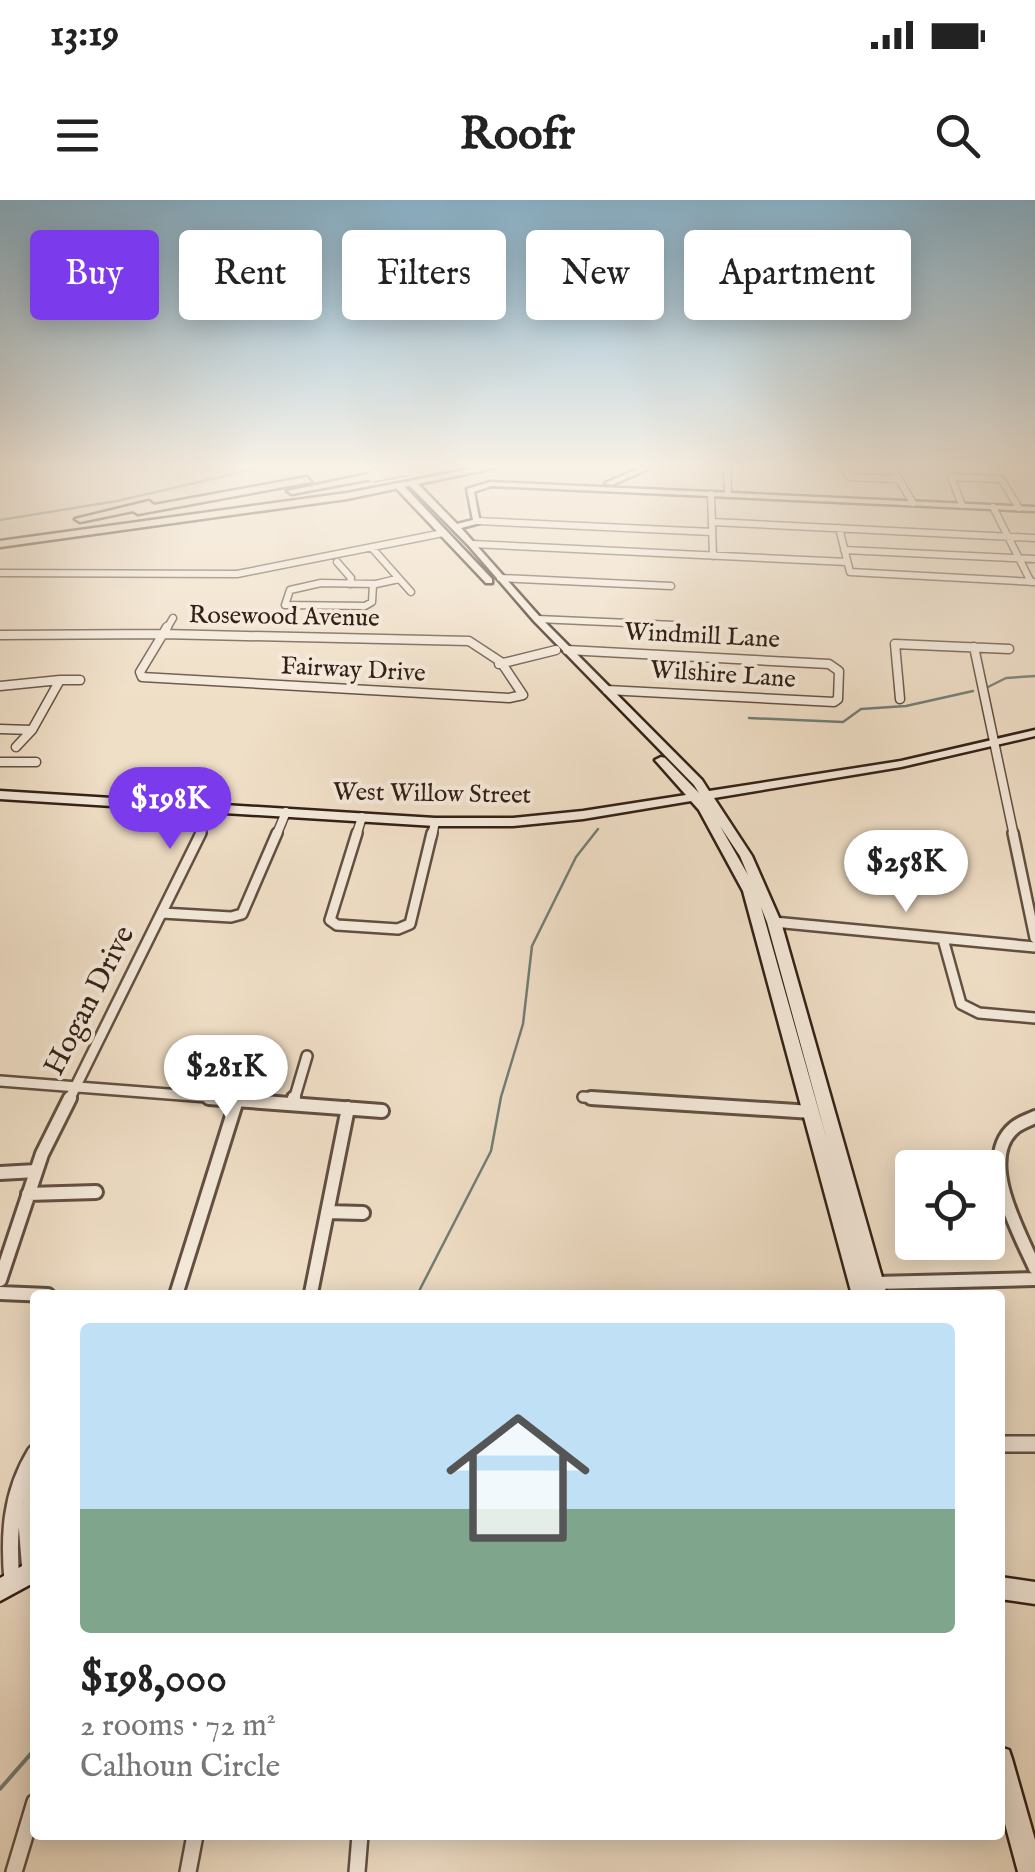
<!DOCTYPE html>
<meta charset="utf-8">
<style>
:root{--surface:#fff;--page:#f2f2f2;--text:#222;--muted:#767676;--line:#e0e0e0;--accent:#7c3aed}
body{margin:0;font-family:"IM FELL English",serif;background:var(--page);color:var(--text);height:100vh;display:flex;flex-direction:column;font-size:38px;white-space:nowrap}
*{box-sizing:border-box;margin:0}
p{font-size:32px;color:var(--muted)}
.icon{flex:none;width:55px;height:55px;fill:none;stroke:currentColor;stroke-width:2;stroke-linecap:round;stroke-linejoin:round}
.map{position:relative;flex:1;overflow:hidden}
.drawer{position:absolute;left:30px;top:1090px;width:975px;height:550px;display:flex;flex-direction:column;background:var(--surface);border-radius:10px;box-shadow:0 5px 25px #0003}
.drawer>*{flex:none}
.top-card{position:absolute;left:30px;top:30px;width:975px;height:90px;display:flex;gap:20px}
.buttons{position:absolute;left:895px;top:950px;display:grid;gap:20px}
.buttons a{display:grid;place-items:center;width:110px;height:110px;border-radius:10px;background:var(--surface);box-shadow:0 5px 25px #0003;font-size:50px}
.price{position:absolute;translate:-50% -85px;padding:0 22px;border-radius:35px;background:#fff;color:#222;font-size:32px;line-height:65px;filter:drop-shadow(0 2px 5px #0008)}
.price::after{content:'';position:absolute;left:50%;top:60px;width:30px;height:22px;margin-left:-15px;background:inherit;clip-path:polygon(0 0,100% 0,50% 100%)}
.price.on{background:var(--accent);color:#fff}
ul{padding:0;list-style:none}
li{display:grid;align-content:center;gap:20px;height:530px;padding:0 50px}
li+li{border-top:2px solid var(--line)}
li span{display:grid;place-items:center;height:310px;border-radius:10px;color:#555}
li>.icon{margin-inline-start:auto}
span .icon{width:180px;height:180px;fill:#fffc;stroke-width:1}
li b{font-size:42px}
.chip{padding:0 35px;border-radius:10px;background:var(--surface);box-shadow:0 5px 25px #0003;font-size:35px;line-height:90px}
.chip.on{background:var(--accent);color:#fff}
.status{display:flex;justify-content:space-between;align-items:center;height:70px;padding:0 50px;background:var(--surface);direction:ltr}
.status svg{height:28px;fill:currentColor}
header{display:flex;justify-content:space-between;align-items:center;height:130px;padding:0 50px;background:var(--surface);font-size:45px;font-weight:700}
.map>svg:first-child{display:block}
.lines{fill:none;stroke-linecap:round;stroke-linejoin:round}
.stream-far1{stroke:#717e75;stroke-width:2.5}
.stream{stroke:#717e75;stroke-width:4}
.street-far4-casing{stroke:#625042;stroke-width:9}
.street-far3-casing{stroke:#625042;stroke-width:11}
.street-far2-casing{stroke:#625042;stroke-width:14}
.street-far1-casing{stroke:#625042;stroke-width:18}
.street-casing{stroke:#625042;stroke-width:20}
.secondary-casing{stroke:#332016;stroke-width:5}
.highway-casing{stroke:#332016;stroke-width:5}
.street-far4{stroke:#f5eadb;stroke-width:6}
.street-far3{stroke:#f5eadb;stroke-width:8}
.street-far2{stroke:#f5eadb;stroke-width:9}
.street-far1{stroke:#f5eadb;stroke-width:12}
.street{stroke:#f5eadb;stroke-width:15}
.secondary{fill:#f5eadb;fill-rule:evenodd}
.highway{fill:#f0dfc7;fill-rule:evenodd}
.highway-bridge-casing{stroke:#332016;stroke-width:14;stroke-linecap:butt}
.highway-bridge{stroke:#f0dfc7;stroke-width:11}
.labels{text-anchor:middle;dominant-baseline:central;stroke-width:8;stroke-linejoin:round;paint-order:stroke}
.far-street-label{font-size:25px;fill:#332016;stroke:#f5eadb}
.street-label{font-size:30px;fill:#332016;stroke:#f5eadb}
</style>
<div class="status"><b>13:19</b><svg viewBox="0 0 49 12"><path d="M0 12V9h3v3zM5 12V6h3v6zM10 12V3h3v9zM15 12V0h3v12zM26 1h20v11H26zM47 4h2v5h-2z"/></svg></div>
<header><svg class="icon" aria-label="menu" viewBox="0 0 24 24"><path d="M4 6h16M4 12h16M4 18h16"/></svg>Roofr<svg class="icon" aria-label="search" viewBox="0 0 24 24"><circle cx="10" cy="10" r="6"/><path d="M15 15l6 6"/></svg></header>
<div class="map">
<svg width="1035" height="1672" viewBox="0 0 1035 1672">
<rect width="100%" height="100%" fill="#f0dfc7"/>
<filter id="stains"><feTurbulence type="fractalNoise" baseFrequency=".002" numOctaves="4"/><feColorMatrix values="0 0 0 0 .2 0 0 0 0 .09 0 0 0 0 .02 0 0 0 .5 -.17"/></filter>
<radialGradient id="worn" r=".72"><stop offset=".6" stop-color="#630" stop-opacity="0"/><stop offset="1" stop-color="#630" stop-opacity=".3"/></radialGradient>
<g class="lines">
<path class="stream-far1" d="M 0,320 L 117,301 L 259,268
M 988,487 L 1006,478 L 1035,476
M 749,518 L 843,522 L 861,509 L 906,506 L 973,491
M 417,1095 L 491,951 L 501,897 L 523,824 L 532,746 L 576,657 L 598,629"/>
<path class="stream" d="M 0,1589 L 35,1549"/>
<g class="street-far4-casing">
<path id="street-far4" d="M 727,268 L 728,294
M 844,268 L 850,277 L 896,279
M 892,268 L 913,303
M 711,294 L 713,356
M 962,305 L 951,277 L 1001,279 L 1019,308
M 993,307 L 1031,382
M 477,321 L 712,332
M 712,322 L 1035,338
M 839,328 L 850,372 L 1035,382
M 472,344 L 847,362
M 372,348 L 411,392
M 844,350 L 1035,359
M 337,362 L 351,378 L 350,384
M 0,373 L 237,374 L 443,333
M 500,378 L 671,386
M 396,379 L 376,384 L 399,379
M 373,385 L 372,402 L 365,406 L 285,405 L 290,390 L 321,383 L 376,384
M 537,419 L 675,425
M 166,430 L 173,418"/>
</g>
<g class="street-far3-casing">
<path id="street-far3" d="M 163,434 L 469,441 L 501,462 L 523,495 L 509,498 L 142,477 L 140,472 Z
M 163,434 L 167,427
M 0,435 L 163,434
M 974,447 L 1014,636
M 567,450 L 829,464 L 839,471 L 838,499 L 834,502 L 607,490
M 499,464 L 556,450
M 0,486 L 60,480
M 900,499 L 895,444 L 1009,449
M 0,529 L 32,530 L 60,480 L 80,480
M 16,547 L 32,530
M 0,562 L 36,562
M 199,636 L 213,608
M 276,636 L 286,612
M 356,636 L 362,617
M 432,636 L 435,622"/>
</g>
<g class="street-far2-casing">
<path id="street-far2" d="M 357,633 L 330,720 L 337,725 L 398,729 L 410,724 L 432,633
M 1013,633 L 1035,738
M 162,713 L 231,717 L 242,714 L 277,633
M 774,722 L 1035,747
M 943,739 L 961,804 L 979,813 L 1035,818
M 0,881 L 246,900
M 583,897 L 629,900
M 69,900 L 201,633
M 294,900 L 307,856"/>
</g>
<g class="street-far1-casing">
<path id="street-far1" d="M 209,898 L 382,911
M 591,898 L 812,912
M 293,902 L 294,898
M 1035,917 C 1029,920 1019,923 1014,928 C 977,959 1020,1034 1035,1068
M 0,973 L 36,971
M 28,994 L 96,992
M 327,1012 L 363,1013
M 0,1080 L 42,954 L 70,898
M 875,1083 L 1035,1079
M 0,1093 L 48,1095
M 311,1093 L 348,908
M 176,1095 L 237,900"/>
</g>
<g class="street-casing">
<path id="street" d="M 1000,1244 L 1035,1244
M 30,1372 L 26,1323 L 35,1282
M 12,1382 C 8,1335 10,1294 35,1253
M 14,1672 L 35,1602
M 188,1672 L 195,1635
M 357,1672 L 360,1635"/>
</g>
<g class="secondary-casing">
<path id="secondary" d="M 641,268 L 650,268 L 612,285 L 605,283 Z
M 410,282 L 416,282 L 457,324 L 473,320 L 467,289 L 490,282 L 1035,307 L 1035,311 L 491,286 L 474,292 L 480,323 L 461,328 L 540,417 L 702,580 L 709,591 L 901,561 L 1035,530 L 1035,536 L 901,567 L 714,598 L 752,656 L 781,722 L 887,1095 L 852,1095 L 743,691 L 699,610 L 691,601 L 583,619 L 513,626 L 435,626 L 0,599 L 0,591 L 435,618 L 513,618 L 583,611 L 686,595 L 655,560 L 661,557 L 665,558 L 699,593 L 694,585 L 534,421 L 469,346 L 410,286 ZM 720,626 L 740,656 L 748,675 ZM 761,707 L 767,722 L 827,940 Z
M 396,284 L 402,284 L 492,379 L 492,383 L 486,383 L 396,288 Z
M 35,1359 L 35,1382 L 0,1401 L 0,1378 Z
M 1000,1377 L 1035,1382 L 1035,1404 L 1000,1399 Z
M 1000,1547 L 1009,1550 L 1012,1559 L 1035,1640 L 1035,1672 L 1018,1672 L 1000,1605 Z"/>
</g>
<g class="highway-casing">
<path id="highway" d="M 476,268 L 494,268 L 347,299 L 0,347 L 0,341 L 347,293 Z
M 373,273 L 377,278 L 292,294 L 287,291 Z
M 307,277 L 311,282 L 138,314 L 133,311 L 80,322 L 75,319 L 149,301 L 154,305 Z"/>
</g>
<use href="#street-far4" class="street-far4"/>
<use href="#street-far3" class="street-far3"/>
<use href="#street-far2" class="street-far2"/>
<use href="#street-far1" class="street-far1"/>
<use href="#street" class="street"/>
<use href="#secondary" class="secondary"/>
<use href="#highway" class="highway"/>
<g class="highway-bridge-casing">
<path id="highway-bridge" d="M 373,276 L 409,269"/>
</g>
<use href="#highway-bridge" class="highway-bridge"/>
</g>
<linearGradient id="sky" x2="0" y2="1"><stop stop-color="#89b8d4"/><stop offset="0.53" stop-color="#f8f1e6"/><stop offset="1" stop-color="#f8f1e6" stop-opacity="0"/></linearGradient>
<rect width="1035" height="502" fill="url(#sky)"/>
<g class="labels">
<g class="far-street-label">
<text transform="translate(284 417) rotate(1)">Rosewood Avenue</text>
<text transform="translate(702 436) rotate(3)">Windmill Lane</text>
<text transform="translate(353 470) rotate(3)">Fairway Drive</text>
<text transform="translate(723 475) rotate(4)">Wilshire Lane</text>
<text transform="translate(432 594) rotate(1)">West Willow Street</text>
</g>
<g class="street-label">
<text transform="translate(90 801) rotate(-63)">Hogan Drive</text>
</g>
</g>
<rect width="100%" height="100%" filter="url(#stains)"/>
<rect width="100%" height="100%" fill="url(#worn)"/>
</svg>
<div class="buttons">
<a><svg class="icon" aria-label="locate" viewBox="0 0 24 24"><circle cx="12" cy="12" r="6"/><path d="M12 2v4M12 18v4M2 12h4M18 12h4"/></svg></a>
</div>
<b class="price on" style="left:170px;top:652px">$198K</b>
<b class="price" style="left:906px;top:715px">$258K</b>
<b class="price" style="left:226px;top:920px">$281K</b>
<div class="top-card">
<a class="chip on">Buy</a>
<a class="chip">Rent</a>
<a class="chip">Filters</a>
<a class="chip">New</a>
<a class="chip">Apartment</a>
</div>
<section class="drawer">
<ul>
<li><span style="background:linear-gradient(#bfe0f5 60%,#7fa58c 0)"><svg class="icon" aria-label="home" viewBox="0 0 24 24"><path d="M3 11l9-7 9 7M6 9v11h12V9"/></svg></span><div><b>$198,000</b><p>2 rooms · 72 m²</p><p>Calhoun Circle</p></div></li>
</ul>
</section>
</div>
